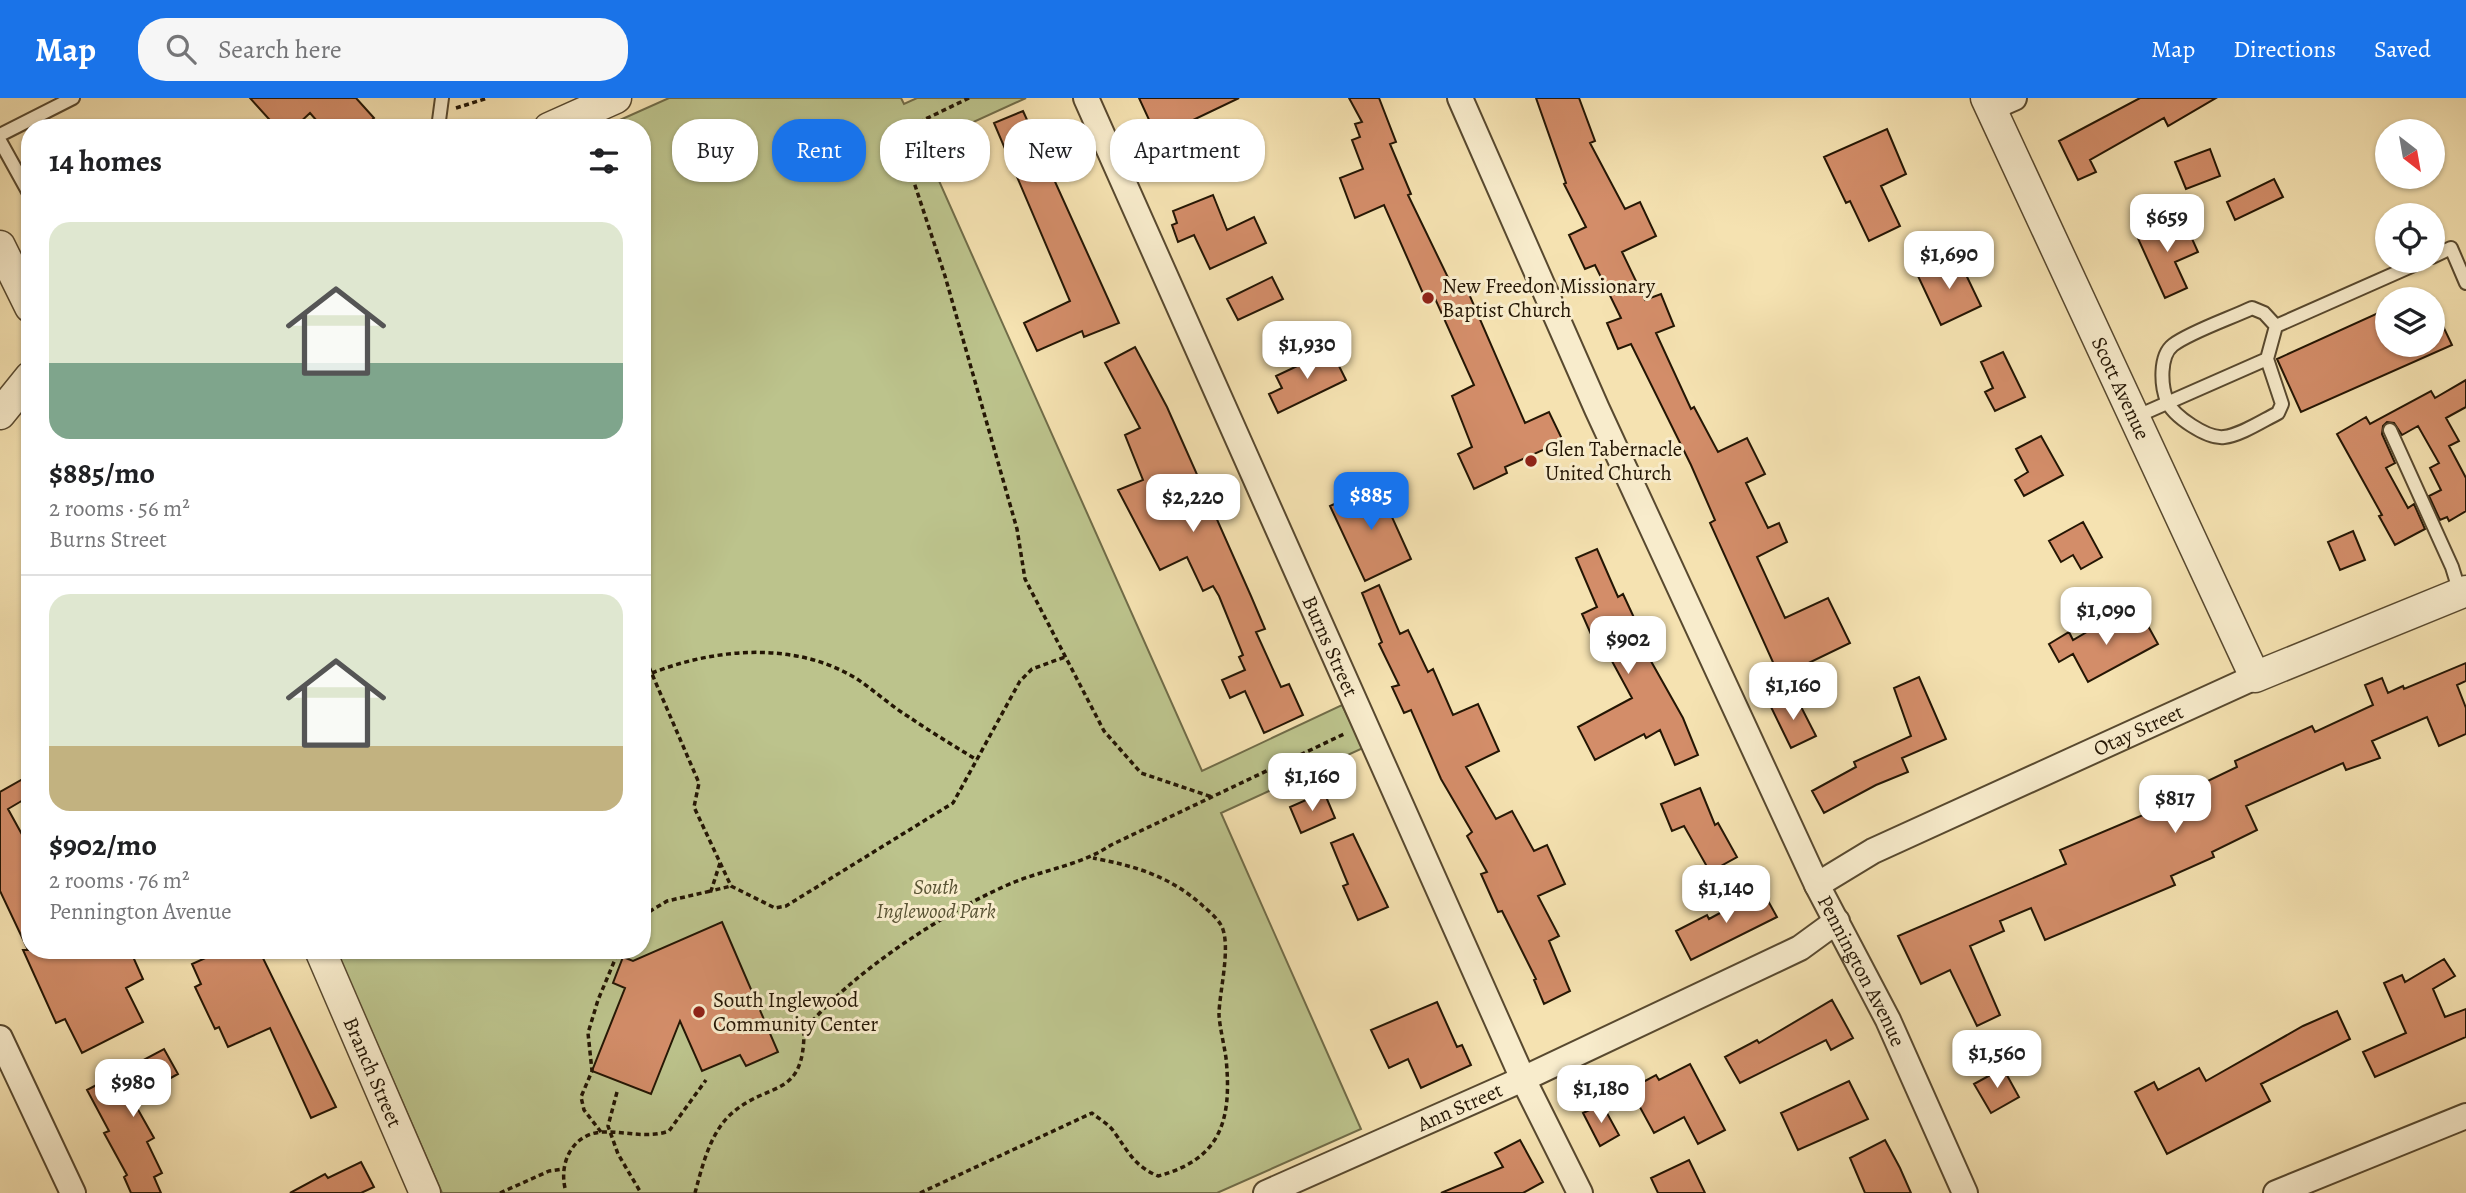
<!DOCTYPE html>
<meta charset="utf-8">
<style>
:root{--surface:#fff;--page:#f6f6f6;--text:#202124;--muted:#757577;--line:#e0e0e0;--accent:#1a73e8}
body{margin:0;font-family:Alegreya,serif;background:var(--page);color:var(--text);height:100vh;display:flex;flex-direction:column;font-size:26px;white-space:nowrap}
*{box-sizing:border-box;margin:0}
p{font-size:23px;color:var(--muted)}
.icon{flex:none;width:38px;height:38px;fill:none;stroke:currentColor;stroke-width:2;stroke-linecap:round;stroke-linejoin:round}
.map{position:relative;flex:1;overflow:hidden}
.drawer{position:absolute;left:21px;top:21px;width:630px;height:840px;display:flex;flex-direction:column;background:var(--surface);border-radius:28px;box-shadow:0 2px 5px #0004}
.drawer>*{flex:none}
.guide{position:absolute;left:672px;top:21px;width:665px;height:63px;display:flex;gap:14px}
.needle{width:46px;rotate:149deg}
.tools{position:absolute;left:2375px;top:21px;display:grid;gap:14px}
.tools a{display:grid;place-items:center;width:70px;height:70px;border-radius:50%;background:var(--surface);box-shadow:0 2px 5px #0004;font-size:35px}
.price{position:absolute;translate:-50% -60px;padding:0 16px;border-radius:14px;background:#fff;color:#222;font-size:23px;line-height:46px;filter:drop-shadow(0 2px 4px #0008)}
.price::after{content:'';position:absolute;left:50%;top:42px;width:21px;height:16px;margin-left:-10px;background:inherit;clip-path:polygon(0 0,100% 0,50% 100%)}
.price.selected{background:var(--accent);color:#fff}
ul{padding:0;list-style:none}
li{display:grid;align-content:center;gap:14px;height:371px;padding:0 28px}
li+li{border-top:2px solid var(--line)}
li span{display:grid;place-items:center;height:217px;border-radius:21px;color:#555}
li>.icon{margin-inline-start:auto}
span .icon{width:126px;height:126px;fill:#fffc;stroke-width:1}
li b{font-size:30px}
h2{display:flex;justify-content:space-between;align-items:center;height:84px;padding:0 28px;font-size:30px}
.pill{padding:0 24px;border-radius:28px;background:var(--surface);box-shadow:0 2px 5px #0004;font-size:24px;line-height:63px}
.pill.selected{background:var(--accent);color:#fff}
header{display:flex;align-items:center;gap:42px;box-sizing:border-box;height:98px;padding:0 35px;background:var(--accent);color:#fff}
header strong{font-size:33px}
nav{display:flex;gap:38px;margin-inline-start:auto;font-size:24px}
.search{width:490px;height:63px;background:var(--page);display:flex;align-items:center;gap:18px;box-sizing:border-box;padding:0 24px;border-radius:28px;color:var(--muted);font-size:26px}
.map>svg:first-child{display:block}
.green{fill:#bcc38c;stroke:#706c48;stroke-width:2}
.building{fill:#d38d69;stroke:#241604;stroke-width:2}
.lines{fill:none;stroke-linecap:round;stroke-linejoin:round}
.service-casing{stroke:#58492f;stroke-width:16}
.minor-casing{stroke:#58492f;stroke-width:28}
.tertiary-casing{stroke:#58492f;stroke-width:33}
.path{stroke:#241604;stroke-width:3.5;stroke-dasharray:5 3.5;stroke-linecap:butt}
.service{stroke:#f8eccc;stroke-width:12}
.minor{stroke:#f8eccc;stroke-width:24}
.tertiary{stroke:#f8eccc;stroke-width:30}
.poi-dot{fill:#8f2418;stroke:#f8eccc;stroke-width:2.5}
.labels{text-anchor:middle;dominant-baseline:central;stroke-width:6;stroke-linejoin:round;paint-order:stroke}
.poi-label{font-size:21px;fill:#241604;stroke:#f8eccc;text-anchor:start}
.street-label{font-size:21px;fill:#241604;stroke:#f8eccc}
.park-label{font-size:21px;font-style:italic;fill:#595334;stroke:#f8eccc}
</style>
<header>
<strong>Map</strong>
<div class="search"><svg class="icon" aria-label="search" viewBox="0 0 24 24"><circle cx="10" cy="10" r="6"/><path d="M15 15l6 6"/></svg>Search here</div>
<nav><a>Map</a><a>Directions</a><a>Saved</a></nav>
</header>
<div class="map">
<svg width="2466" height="1095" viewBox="0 0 2466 1095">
<rect width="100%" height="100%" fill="#f5e2b1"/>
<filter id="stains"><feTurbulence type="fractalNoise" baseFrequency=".00286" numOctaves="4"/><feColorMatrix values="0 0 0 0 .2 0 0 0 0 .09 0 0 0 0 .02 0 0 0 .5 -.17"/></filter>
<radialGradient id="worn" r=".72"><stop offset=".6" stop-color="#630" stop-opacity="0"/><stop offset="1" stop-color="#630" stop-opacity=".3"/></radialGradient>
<path class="green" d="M 669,0 L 901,0 L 904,6 L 917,0 L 1026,0 L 923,47 L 1202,673 L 1342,607 L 1363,650 L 1221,715 L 1361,1031 L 1217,1095 L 442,1095 L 336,852 L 642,852 L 642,30 L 602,30 Z"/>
<path class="building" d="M 250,0 L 356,0 L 374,20 L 363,30 L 323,30 L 310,15 L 294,30 L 277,30 Z
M 1139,0 L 1239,0 L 1193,22 L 1210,60 L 1174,76 Z
M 1349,0 L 1379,0 L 1396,44 L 1390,46 L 1411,96 L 1408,97 L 1455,194 L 1466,189 L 1525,325 L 1549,314 L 1563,343 L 1505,369 L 1507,375 L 1474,391 L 1458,356 L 1472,349 L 1452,298 L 1474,287 L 1433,196 L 1425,200 L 1384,107 L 1355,120 L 1340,80 L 1363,71 L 1352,42 L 1360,39 L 1355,26 L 1362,24 Z
M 1536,0 L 1579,0 L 1595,43 L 1590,45 L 1625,111 L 1640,104 L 1656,138 L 1622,154 L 1645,202 L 1661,196 L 1674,228 L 1656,235 L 1691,311 L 1694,309 L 1718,354 L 1747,340 L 1765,376 L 1746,385 L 1768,430 L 1779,425 L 1787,444 L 1757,459 L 1785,520 L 1828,500 L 1850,545 L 1786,576 L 1782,568 L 1776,571 L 1710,425 L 1715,422 L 1691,367 L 1631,246 L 1618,251 L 1607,225 L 1621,220 L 1595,167 L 1585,171 L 1569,137 L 1586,129 L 1564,86 L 1566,85 Z
M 2140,0 L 2216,0 L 2168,28 L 2164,20 L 2090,62 L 2096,74 L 2078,82 L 2059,43 Z
M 1023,13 L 1119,225 L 1084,239 L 1082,233 L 1037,253 L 1024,225 L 1070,203 L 994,25 Z
M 1887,31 L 1906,76 L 1881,88 L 1900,128 L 1869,143 L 1850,103 L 1846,105 L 1824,59 Z
M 2210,51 L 2220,78 L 2186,91 L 2175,64 Z
M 2274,81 L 2283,99 L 2235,122 L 2227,104 Z
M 1213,97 L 1227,132 L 1254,119 L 1266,145 L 1210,171 L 1194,137 L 1178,144 L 1172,127 L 1177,125 L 1173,113 Z
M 2172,120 L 2180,138 L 2189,134 L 2198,154 L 2175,164 L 2187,190 L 2165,200 L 2136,136 Z
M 1958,160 L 1981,208 L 1941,227 L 1918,178 Z
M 1272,179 L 1283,201 L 1238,222 L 1227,201 Z
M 2432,205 L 2452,247 L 2301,314 L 2277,261 L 2387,211 L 2387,247 L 2432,247 Z
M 1135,249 L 1167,309 L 1251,498 L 1265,531 L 1256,534 L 1281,589 L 1289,586 L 1303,617 L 1264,635 L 1245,593 L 1230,600 L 1222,582 L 1245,572 L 1239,559 L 1243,557 L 1219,498 L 1213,488 L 1203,493 L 1187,459 L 1160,472 L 1118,392 L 1143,382 L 1125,337 L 1140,330 L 1105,265 Z
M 1331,252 L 1346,282 L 1278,315 L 1269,296 L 1282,290 L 1276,278 Z
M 2003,254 L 2025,299 L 1995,313 L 1985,294 L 1993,290 L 1981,264 Z
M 2466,282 L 2466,309 L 2446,320 L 2459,343 L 2449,348 L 2466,380 L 2466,413 L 2449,423 L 2447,419 L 2440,422 L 2429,398 L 2441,392 L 2430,370 L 2439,365 L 2418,328 L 2402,337 L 2394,325 L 2387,324 L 2383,328 L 2382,336 L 2395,365 L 2386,370 L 2408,410 L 2414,406 L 2425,431 L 2395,447 L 2379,418 L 2382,417 L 2337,336 L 2366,319 L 2370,326 L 2431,293 L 2435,300 Z
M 2041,338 L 2063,377 L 2024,398 L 2015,382 L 2028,374 L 2016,351 Z
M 1377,386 L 1411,461 L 1365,483 L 1330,408 Z
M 2083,424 L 2102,459 L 2081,471 L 2073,457 L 2061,464 L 2049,443 Z
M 2353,433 L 2365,462 L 2340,472 L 2328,444 Z
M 1597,451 L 1618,499 L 1623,496 L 1636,524 L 1630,526 L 1683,620 L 1698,657 L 1675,667 L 1660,632 L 1646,640 L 1644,636 L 1595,662 L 1578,629 L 1632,600 L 1600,541 L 1594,543 L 1582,516 L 1597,509 L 1576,460 Z
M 1379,487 L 1400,536 L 1408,532 L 1428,574 L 1433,571 L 1453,617 L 1478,606 L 1499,653 L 1466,669 L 1496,721 L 1512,713 L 1534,753 L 1547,747 L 1565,786 L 1538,798 L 1559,838 L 1549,843 L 1570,893 L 1544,906 L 1534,882 L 1536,881 L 1502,813 L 1498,814 L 1481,776 L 1487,774 L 1467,738 L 1472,734 L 1441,681 L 1411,612 L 1404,615 L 1392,589 L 1399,587 L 1379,546 L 1382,544 L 1362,495 Z
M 2142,517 L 2158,546 L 2088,584 L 2073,556 L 2059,564 L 2049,546 L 2069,534 L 2073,542 L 2097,528 L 2103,538 Z
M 2466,565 L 2466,583 L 2457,587 L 2466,610 L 2466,636 L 2439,648 L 2427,619 L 2372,643 L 2380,660 L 2346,672 L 2343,665 L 2246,708 L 2257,732 L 2212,754 L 2214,759 L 2171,778 L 2175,787 L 2045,842 L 2031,810 L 2000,823 L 2004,833 L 1970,848 L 2000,917 L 1977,928 L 1950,872 L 1921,886 L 1898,838 L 2066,766 L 2060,752 L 2193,696 L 2191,691 L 2237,669 L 2235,663 L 2312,628 L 2315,634 L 2373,607 L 2365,587 L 2382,580 L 2388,595 L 2403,588 L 2404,591 Z
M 1919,579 L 1946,641 L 1902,660 L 1908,674 L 1876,687 L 1824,715 L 1812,693 L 1856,669 L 1854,664 L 1911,638 L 1894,590 Z
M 1795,597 L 1816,638 L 1791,650 L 1771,609 Z
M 30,677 L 30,698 L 8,711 L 30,751 L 30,852 L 130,852 L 143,881 L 126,890 L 143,924 L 82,955 L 65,921 L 56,925 L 23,852 L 28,852 L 0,793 L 0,694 Z
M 1700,690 L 1715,727 L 1718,725 L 1737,759 L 1710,774 L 1684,728 L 1672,733 L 1661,706 Z
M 1324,694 L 1335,720 L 1301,735 L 1290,709 Z
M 1353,736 L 1388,809 L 1358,822 L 1343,788 L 1348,786 L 1331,745 Z
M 1762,792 L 1777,819 L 1691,862 L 1676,833 L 1707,817 L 1709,821 Z
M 722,824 L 778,954 L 746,968 L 740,957 L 702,973 L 680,923 L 651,996 L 592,973 L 625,890 L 613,885 L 623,859 L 633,863 Z
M 223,852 L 259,852 L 336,1009 L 311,1020 L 270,930 L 228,949 L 219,929 L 215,931 L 195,889 L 201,886 L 192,866 Z
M 2444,861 L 2455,878 L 2433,891 L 2445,919 L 2466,911 L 2466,939 L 2375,979 L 2363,954 L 2406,935 L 2384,885 L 2402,877 L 2405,884 Z
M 1832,902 L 1853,940 L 1831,952 L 1826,942 L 1740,985 L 1725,959 L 1757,942 L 1759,945 Z
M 1437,904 L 1457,949 L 1462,947 L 1471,967 L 1421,990 L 1408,961 L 1389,970 L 1371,932 Z
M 2337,913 L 2350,941 L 2261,986 L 2270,1003 L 2167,1056 L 2135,994 L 2154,984 L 2158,992 L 2199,970 L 2206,983 L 2303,928 Z
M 164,951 L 178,976 L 132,1001 L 154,1040 L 147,1044 L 162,1075 L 154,1079 L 161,1095 L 131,1095 L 124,1079 L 127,1077 L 104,1035 L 109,1033 L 87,992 Z
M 1690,966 L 1725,1032 L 1698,1046 L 1684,1019 L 1654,1035 L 1630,991 L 1656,977 L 1659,982 Z
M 2003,970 L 2019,999 L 1991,1015 L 1974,986 Z
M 1849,983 L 1868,1021 L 1798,1052 L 1781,1015 Z
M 1602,1006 L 1619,1037 L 1600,1048 L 1583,1015 Z
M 1520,1042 L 1543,1084 L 1523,1095 L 1441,1095 L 1503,1069 L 1495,1055 Z
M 1885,1042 L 1900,1070 L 1911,1095 L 1865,1095 L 1850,1060 Z
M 1689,1062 L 1705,1095 L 1658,1095 L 1651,1080 Z
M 361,1064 L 374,1089 L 361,1095 L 290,1095 L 325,1076 L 328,1080 Z"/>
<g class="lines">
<g class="service-casing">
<path id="service" d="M 438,30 L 442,0
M 0,37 L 73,0
M 0,43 L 30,97
M 2432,159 L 2451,150 L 2466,185
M 2267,261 L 2282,306 L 2278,315 C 2262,323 2241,337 2224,339 C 2207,341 2173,318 2167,303 C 2161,288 2159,258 2173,247 C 2190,234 2231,220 2252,210 L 2264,215 L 2276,228
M 2133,320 L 2267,261 L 2276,228 L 2423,163
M 2390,332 L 2452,469 L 2460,495"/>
</g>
<g class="minor-casing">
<g id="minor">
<path id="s1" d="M 1086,0 L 1523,981 L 1580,1095"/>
<path id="s2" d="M 1460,0 L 1597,311 L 1817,787 L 1888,922 L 1965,1095"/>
<path d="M 1991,10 L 2014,0"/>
<path id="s3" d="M 1817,787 L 1873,753 L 2255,579"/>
<path d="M 0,940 L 73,1095"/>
<path id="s4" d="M 1266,1095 L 1523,981 L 1800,850 L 1837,823"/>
<path d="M 2276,1095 L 2466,1018"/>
</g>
</g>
<g class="tertiary-casing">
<g id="tertiary">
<path id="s5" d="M 1986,0 L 2255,579 L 2466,493"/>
<path d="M 549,30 L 616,0"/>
<path d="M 0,148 L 30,209"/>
<path d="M 0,316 L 30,279"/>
<path id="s6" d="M 320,852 L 425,1095"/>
</g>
</g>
<path class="path" d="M 969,0 L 907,30 L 904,54 L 945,178 L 1017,431 L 1025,481 L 1104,633 L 1141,675 L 1212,699
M 456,10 L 488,0
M 649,569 L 699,685 L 694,709 L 731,788 L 775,810 L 786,808 L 953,705 L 1020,583 L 1032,571 L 1065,559
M 652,575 C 716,550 796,543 857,581 C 875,593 891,608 909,619 C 931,634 954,648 977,662
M 720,765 L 711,793 L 731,788
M 642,818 L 667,803 L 711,793
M 617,994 L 608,1028 L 618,1056 L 641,1095
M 601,1034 L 584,1012 L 581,999 L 592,973 L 588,935 L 598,902 L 619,852
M 565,1090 C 559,1064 573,1035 603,1034 C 626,1033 646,1041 669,1033 L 706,982
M 500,1095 L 549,1073 L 563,1071
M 695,1095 C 702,1069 710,1035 731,1016 C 769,982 804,1002 804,933 C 850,875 948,811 1017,783 C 1048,771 1083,766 1111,747 L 1344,636
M 920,1095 L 1092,1015 C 1099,1021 1109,1026 1114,1034 C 1128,1053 1134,1068 1158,1078 C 1222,1061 1232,1021 1226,960 C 1224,946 1220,931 1219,917 C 1219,894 1232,847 1221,827 C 1217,820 1209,813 1203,808 C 1170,778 1135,768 1093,760"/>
<use href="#service" class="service"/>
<use href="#minor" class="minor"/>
<use href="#tertiary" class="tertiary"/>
</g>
<g class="poi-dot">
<circle cx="1428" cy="200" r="7"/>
<circle cx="1531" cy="363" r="7"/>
<circle cx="699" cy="914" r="7"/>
</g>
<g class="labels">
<g class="poi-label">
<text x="1442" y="188">New Freedon Missionary<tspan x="1442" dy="24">Baptist Church</tspan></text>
<text x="1545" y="351">Glen Tabernacle<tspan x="1545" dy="24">United Church</tspan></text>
<text x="713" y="902">South Inglewood<tspan x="713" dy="24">Community Center</tspan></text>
</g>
<g class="street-label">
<text stroke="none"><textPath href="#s5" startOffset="320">Scott Avenue</textPath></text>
<text stroke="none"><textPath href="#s1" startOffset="600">Burns Street</textPath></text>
<text stroke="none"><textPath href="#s3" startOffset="357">Otay Street</textPath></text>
<text stroke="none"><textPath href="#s2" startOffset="961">Pennington Avenue</textPath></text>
<text stroke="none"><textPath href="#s6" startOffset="133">Branch Street</textPath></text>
<text stroke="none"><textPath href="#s4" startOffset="212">Ann Street</textPath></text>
</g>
<g class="park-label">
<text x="936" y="789">South<tspan x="936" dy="24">Inglewood Park</tspan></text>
</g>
</g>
<rect width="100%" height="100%" filter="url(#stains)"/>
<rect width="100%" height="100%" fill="url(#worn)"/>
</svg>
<div class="tools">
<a><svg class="needle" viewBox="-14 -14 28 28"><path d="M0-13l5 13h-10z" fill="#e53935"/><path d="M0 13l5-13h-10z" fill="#757577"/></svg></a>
<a><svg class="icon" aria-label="locate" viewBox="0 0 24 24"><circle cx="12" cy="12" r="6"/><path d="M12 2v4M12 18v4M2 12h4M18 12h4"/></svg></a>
<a><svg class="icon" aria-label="layers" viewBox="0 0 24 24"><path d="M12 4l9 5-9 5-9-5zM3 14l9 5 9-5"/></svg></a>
</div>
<b class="price" style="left:2167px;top:156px">$659</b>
<b class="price" style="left:1949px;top:193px">$1,690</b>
<b class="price" style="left:1307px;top:283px">$1,930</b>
<b class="price selected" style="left:1371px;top:434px">$885</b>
<b class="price" style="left:1193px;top:436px">$2,220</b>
<b class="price" style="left:2106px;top:549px">$1,090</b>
<b class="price" style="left:1628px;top:578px">$902</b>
<b class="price" style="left:1793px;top:624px">$1,160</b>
<b class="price" style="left:1312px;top:715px">$1,160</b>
<b class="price" style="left:2175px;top:737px">$817</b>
<b class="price" style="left:1726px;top:827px">$1,140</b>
<b class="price" style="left:1997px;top:992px">$1,560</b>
<b class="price" style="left:133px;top:1021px">$980</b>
<b class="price" style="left:1601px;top:1027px">$1,180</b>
<div class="guide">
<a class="pill">Buy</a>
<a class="pill selected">Rent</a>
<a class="pill">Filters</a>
<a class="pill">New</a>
<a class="pill">Apartment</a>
</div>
<section class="drawer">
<h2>14 homes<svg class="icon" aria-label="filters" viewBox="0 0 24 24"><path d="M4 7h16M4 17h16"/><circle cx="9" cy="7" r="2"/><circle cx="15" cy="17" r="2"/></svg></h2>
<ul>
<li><span style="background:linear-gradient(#dfe7d0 65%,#7fa58c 0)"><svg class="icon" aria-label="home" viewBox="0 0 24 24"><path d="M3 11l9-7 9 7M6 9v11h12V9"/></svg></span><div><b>$885/mo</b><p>2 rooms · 56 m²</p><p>Burns Street</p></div></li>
<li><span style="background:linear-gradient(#dfe7d0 70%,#c2b280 0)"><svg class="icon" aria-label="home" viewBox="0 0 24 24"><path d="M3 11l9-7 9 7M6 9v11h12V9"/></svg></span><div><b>$902/mo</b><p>2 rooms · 76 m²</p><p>Pennington Avenue</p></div></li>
</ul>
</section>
</div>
